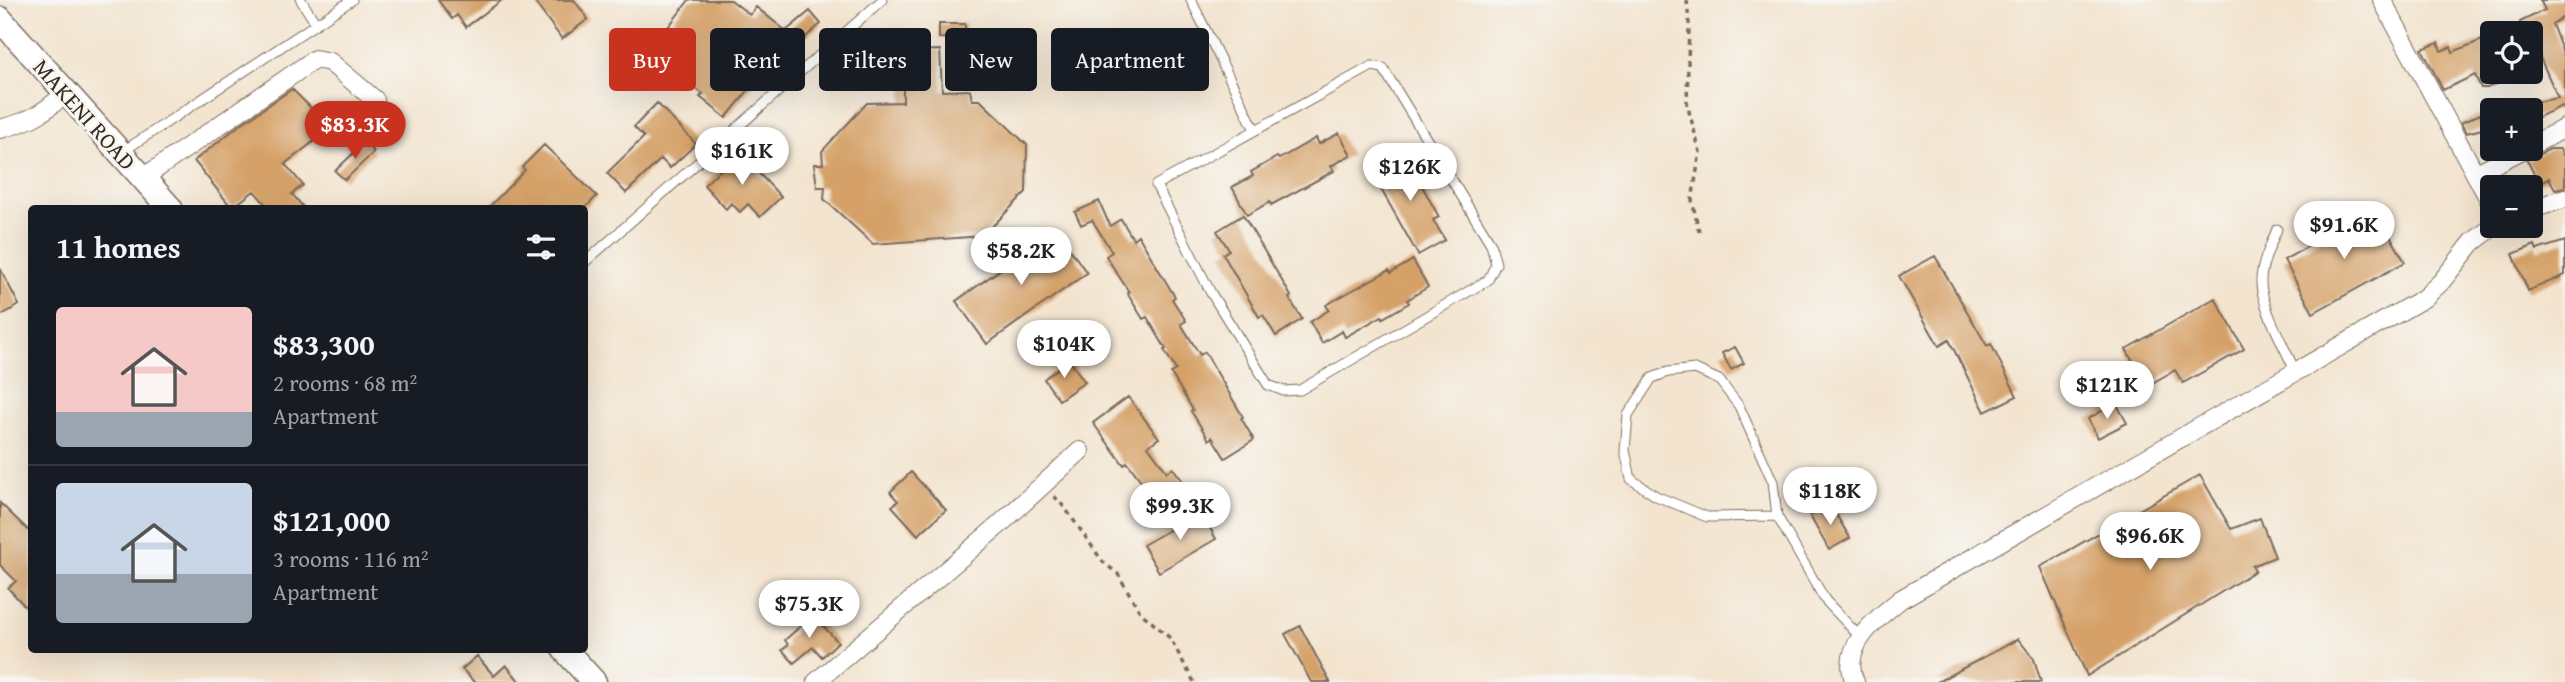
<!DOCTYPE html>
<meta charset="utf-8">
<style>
:root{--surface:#171b24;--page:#20242c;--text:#f1f3f6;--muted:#9ea1a6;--line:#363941;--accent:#c8321e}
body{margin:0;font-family:"Gentium Book Plus",serif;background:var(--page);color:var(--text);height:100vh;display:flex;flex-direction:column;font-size:26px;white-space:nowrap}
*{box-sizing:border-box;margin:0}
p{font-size:23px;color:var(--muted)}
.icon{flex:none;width:38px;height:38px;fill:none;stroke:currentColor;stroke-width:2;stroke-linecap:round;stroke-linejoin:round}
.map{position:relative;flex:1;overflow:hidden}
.drawer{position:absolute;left:28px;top:205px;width:560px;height:448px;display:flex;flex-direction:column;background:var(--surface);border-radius:7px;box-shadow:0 7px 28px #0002}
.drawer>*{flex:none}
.top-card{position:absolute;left:609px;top:28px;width:665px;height:63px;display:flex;gap:14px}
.controls{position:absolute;left:2480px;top:21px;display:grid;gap:14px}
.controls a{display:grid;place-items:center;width:63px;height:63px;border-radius:7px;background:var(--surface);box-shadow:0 7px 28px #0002;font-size:35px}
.price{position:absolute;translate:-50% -60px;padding:0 16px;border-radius:24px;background:#fff;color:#222;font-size:23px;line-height:46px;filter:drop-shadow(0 2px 4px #0008)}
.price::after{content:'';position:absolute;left:50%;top:42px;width:21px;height:16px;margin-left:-10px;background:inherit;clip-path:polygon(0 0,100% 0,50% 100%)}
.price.selected{background:var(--accent);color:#fff}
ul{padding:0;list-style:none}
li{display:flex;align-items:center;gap:21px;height:175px;padding:0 28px}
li+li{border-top:2px solid var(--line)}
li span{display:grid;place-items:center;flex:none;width:196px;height:140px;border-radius:7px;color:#555}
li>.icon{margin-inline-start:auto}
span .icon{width:84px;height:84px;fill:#fffc;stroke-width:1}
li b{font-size:30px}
h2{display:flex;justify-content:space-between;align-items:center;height:84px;padding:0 28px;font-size:30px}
.tag{padding:0 24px;border-radius:7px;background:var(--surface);box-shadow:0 7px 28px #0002;font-size:24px;line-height:63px}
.tag.selected{background:var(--accent);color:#fff}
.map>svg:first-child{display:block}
.building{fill:#d5a167}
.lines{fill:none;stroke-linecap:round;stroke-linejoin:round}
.lane-casing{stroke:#7b6b5c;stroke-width:11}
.street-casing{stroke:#7b6b5c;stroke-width:20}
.secondary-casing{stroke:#7b6b5c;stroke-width:27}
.path{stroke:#7b6b5c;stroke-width:3.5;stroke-dasharray:5 5;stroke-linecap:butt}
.lane{stroke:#fff;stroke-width:9}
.street{stroke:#fff;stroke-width:18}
.secondary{stroke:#fff;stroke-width:24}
.labels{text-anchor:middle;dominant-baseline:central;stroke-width:6;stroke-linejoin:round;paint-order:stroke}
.street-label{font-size:23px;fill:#3b2a1e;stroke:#f6f6f2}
</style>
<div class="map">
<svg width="2565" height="682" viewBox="0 0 2565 682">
<rect width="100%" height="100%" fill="#f6f6f2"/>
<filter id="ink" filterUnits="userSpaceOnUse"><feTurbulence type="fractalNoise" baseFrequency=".0143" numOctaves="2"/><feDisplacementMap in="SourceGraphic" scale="14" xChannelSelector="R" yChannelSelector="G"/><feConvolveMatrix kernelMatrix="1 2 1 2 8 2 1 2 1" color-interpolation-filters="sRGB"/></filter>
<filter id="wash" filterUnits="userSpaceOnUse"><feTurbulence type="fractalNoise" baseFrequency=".00686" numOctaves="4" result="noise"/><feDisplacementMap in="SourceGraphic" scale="28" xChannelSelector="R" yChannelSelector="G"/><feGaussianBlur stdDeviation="1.57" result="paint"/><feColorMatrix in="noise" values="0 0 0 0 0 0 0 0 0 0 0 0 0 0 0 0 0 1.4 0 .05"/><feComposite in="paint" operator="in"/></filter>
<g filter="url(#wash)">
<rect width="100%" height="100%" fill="#f3e4cf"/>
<g id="blocks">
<path class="building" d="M 438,0 L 502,0 L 466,27 L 457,15 L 452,19 Z
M 533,0 L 574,0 L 588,19 L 562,39 Z
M 689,0 L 731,0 L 750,15 L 756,7 L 786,31 L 810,11 L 821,24 L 808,35 L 784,65 L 775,57 L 726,118 L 700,97 L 703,94 L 649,52 Z
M 2540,0 L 2565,0 L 2565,16 L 2552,24 L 2565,59 L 2565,112 L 2562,106 L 2530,121 L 2530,103 L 2558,98 L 2534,44 L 2530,44 L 2530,33 L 2525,33 L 2520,22 L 2545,10 Z
M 939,24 L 965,24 L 965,39 L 939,38 Z
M 2487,38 L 2492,50 L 2492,72 L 2525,72 L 2487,88 L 2481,88 L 2475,75 L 2443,90 L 2422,49 L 2438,43 L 2441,51 L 2451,47 L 2453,52 Z
M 940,50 L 942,91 L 970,90 L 972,100 L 980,100 L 1027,145 L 1026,192 L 983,236 L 873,244 L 824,199 L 825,187 L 817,187 L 814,164 L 823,164 L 822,151 L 867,103 L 903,102 L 903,51 Z
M 292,89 L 331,128 L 285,164 L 303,185 L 292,194 L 304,208 L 269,208 L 254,191 L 232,208 L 194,161 L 237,127 Z
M 657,103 L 696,144 L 670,168 L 661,159 L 626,193 L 607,173 L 644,137 L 634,127 Z
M 2480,114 L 2486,128 L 2466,133 L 2461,123 Z
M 1339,133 L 1351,155 L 1331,166 L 1334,171 L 1271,205 L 1270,202 L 1247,215 L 1232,187 L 1253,176 L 1251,172 L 1277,157 L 1279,159 L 1316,138 L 1319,144 Z
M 365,142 L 374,152 L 345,180 L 335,171 Z
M 544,145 L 597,196 L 585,208 L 488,208 L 525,170 L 522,167 Z
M 2550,149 L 2560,149 L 2565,159 L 2565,187 L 2555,189 L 2549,178 L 2539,184 L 2527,160 Z
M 739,152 L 781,197 L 760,217 L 748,204 L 740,212 L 731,203 L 726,209 L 704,185 Z
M 1404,153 L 1439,217 L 1433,220 L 1445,240 L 1418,255 L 1372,173 Z
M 1099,201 L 1110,226 L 1121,219 L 1133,239 L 1138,235 L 1175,297 L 1172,299 L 1186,321 L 1181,324 L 1200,355 L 1205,352 L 1243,417 L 1241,418 L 1254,440 L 1225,458 L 1212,437 L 1209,440 L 1191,411 L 1193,410 L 1171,373 L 1176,370 L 1164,350 L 1166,349 L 1147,317 L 1143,319 L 1127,293 L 1129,292 L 1106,256 L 1112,252 L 1092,220 L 1081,225 L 1075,212 Z
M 2375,209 L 2405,262 L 2313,313 L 2284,260 Z
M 1243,215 L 1291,296 L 1289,298 L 1302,319 L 1276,336 L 1263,315 L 1259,317 L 1223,254 L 1229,250 L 1217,231 Z
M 1056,230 L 1087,273 L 987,344 L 956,301 Z
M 2565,241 L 2565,275 L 2528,291 L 2513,254 L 2535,245 L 2537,250 Z
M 1935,256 L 1987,346 L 1991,344 L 2017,396 L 1985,412 L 1949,340 L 1939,346 L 1899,276 Z
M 1413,260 L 1428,287 L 1407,300 L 1409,303 L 1383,318 L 1382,316 L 1345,337 L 1342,331 L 1322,343 L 1310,322 L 1329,310 L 1326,305 L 1389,270 L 1391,273 Z
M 0,268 L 19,305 L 0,316 Z
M 2215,298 L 2244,349 L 2183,383 L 2175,370 L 2147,386 L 2126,349 Z
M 1735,347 L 1744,363 L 1731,370 L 1722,353 Z
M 1069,360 L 1085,382 L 1059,400 L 1044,379 Z
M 1128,397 L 1159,438 L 1148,446 L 1167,472 L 1173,468 L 1182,480 L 1176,485 L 1182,493 L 1161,508 L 1127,462 L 1124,465 L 1093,423 Z
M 2116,403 L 2127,423 L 2098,438 L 2088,419 Z
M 911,472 L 946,510 L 918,535 L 892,506 L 898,501 L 890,492 Z
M 2200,475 L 2231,529 L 2260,518 L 2275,557 L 2252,566 L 2255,571 L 2087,676 L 2040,567 Z
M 0,503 L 32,534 L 32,614 L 8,588 L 16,581 L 0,565 Z
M 1830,504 L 1850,538 L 1829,550 L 1810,516 Z
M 1201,512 L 1216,539 L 1159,572 L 1143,545 Z
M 813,615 L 838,642 L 822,657 L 813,647 L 794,663 L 782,650 L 788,645 L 785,640 Z
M 1300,626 L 1324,671 L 1330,682 L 1311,682 L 1285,634 Z
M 2018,639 L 2034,659 L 2041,682 L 1937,682 Z
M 477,656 L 494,676 L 506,665 L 520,682 L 474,682 L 462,669 Z"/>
</g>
</g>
<g filter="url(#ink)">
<use href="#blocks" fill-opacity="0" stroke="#7b6b5c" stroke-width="2"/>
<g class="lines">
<g class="lane-casing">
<path id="lane" d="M 301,0 L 316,24
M 1191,0 L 1255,130
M 1372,66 L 1383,68 L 1491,244 L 1496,264 L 1488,280 L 1300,390 L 1284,391 L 1268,385 L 1211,293 L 1156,185 Z
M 122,152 L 352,0
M 2277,229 C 2271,245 2261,264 2261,281 C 2260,304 2286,350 2296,373
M 584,263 L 882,0
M 1777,516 L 1707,517 L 1656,496 L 1631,479 L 1625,450 L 1628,415 L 1652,378 L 1668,372 L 1695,369 L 1719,380 L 1739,406 L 1773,482 L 1777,516 L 1825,600 L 1861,638"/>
</g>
<g class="street-casing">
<path id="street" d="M 2382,0 L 2492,205
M 0,129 C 31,121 42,114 66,93
M 2530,146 L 2565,128
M 2475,174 L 2524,149
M 143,178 L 315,59 L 330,62 L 375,100
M 2530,210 L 2565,198
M 816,682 L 999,525 L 1080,451
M 1855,682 C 1839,647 1877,618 1901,599 L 2424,298 L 2441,282 L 2473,242 L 2494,226"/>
</g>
<g class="secondary-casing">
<path id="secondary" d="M 0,19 L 170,208
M 564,649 L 594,682"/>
</g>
<path class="path" d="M 1687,0 L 1689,23 L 1687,104 L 1700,152 L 1692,200 L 1700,236
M 1054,496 L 1065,508 L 1103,562 L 1118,574 L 1140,612 L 1170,638 L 1194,682"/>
<use href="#lane" class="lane"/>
<use href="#street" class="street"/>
<use href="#secondary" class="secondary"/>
</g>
</g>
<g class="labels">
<g class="street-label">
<text transform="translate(85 114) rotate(48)">MAKENI ROAD</text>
</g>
</g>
</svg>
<div class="controls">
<a><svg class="icon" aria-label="locate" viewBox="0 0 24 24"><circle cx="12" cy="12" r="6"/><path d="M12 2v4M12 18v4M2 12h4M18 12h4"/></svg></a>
<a>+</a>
<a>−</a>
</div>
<b class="price selected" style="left:355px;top:161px">$83.3K</b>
<b class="price" style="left:742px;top:187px">$161K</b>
<b class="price" style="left:1410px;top:203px">$126K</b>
<b class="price" style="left:2344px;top:261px">$91.6K</b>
<b class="price" style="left:1021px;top:287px">$58.2K</b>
<b class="price" style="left:1064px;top:380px">$104K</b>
<b class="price" style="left:2107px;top:421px">$121K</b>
<b class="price" style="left:1830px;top:527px">$118K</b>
<b class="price" style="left:1180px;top:542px">$99.3K</b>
<b class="price" style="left:2150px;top:572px">$96.6K</b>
<b class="price" style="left:809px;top:640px">$75.3K</b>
<div class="top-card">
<a class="tag selected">Buy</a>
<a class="tag">Rent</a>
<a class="tag">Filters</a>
<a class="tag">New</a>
<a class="tag">Apartment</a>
</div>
<section class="drawer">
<h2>11 homes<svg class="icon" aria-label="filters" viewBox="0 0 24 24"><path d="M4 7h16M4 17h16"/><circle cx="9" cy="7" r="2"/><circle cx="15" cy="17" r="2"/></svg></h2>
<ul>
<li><span style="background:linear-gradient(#f6c9c9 75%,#9aa5b1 0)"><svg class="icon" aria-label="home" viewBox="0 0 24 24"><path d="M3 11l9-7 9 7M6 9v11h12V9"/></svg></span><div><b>$83,300</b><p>2 rooms · 68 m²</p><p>Apartment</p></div></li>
<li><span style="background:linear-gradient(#c9d6e8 65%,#9aa5b1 0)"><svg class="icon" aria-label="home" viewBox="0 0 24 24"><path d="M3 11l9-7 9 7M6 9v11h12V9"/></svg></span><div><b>$121,000</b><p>3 rooms · 116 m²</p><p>Apartment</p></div></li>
</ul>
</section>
</div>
